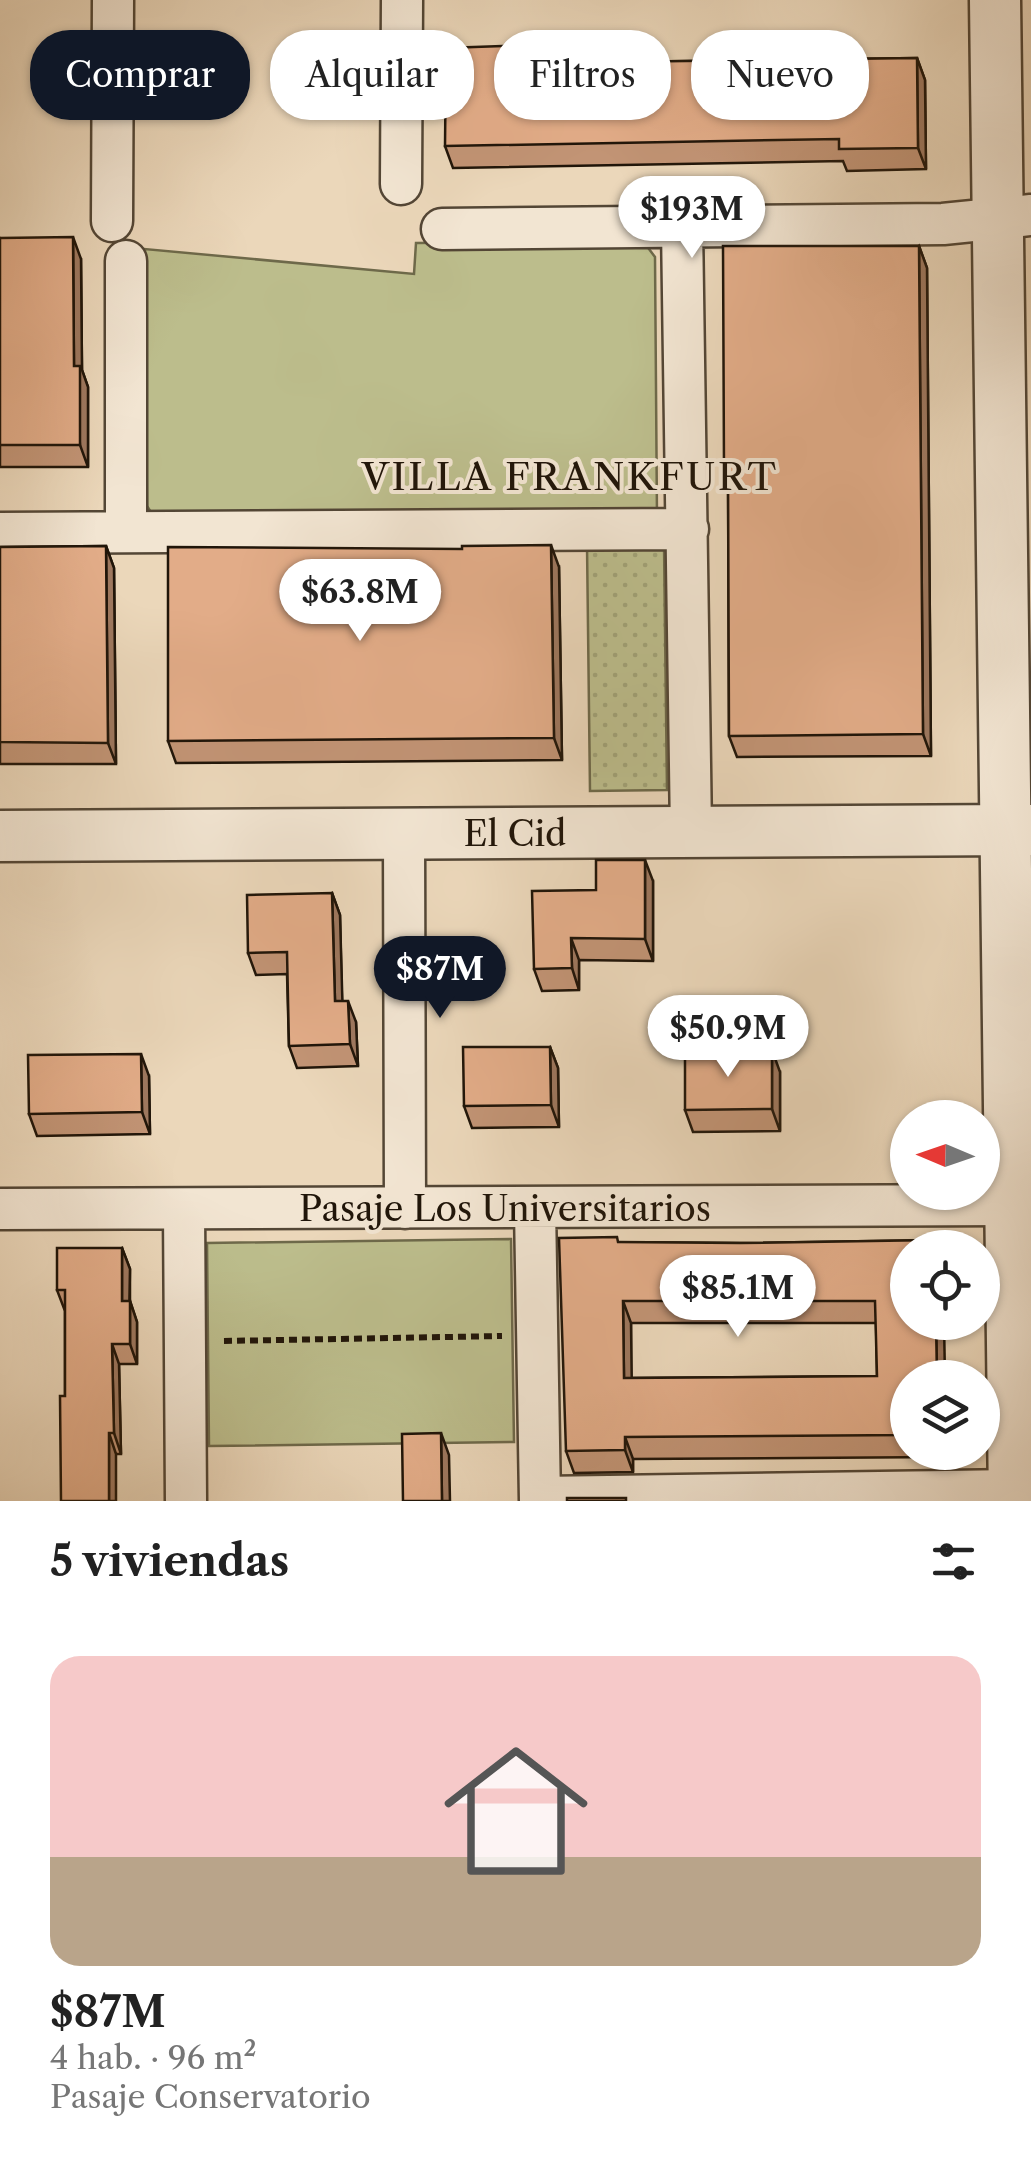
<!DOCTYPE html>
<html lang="es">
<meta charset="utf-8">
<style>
:root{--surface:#fff;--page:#f6f6f6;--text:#222;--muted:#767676;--line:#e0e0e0;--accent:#111827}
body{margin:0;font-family:"Libre Caslon Text",serif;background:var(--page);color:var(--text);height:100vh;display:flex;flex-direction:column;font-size:38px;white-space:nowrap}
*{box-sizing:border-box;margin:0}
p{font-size:32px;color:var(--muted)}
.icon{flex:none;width:55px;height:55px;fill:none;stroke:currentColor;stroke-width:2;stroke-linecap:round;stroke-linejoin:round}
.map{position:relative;height:1501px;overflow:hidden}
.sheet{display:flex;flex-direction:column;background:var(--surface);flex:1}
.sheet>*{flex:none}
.guide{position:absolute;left:30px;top:30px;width:972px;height:90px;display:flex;gap:20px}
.needle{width:65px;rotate:272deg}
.buttons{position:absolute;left:890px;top:1100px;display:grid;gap:20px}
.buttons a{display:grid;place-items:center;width:110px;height:110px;border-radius:50%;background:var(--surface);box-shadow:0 2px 8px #0004;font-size:50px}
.price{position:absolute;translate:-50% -85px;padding:0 22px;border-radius:35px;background:#fff;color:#222;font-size:32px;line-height:65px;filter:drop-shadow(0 2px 5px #0008)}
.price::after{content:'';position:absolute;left:50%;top:60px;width:30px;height:22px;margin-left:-15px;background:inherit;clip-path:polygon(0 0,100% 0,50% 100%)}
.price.on{background:var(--accent);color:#fff}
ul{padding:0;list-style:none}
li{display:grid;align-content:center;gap:20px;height:530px;padding:0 50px}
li+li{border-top:2px solid var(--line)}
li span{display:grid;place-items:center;height:310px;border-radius:30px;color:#555}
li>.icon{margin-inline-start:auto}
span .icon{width:180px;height:180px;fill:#fffc;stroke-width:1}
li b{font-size:42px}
h2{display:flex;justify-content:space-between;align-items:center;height:120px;padding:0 50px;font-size:42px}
.chip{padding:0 35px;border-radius:40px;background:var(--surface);box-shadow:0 2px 8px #0004;font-size:35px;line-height:90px}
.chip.on{background:var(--accent);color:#fff}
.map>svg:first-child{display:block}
.grass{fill:url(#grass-dots);stroke:#6e694a;stroke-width:2.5}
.green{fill:#bcbd8c;stroke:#6e694a;stroke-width:2.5}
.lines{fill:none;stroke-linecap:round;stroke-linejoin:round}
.minor-casing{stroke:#534635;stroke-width:45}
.tertiary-casing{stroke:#534635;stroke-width:55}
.path{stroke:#201509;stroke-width:6;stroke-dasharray:8 5;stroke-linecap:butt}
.minor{stroke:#f2e5d2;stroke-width:40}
.tertiary{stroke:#f2e5d2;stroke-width:50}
.wall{fill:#c29475;stroke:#201509;stroke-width:2.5;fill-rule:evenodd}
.shaded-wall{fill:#9e785f;stroke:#201509;stroke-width:2.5}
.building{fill:#e2ac88;stroke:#201509;stroke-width:2.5;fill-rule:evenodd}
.labels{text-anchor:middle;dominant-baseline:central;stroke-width:8;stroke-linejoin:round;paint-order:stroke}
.street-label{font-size:35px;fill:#201509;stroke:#f2e5d2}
.neighbourhood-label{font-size:38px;letter-spacing:2.5px;fill:#201509;stroke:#f2e5d2}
</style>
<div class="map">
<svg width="1031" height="1501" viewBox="0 0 1031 1501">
<defs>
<pattern id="grass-dots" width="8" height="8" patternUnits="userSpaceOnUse" patternTransform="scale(2.5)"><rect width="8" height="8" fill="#bcbd8c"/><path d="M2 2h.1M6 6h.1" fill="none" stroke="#a1a277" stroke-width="1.8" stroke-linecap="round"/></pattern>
</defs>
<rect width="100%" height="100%" fill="#ebd7ba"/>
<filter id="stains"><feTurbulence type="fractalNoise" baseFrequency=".002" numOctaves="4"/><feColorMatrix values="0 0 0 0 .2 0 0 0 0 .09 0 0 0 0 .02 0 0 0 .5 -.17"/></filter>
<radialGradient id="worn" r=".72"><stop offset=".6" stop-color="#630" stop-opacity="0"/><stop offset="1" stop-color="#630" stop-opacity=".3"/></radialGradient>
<path class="grass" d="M 664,544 L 667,790 L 590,791 L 587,545 Z"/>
<path class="green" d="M 643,241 L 655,257 L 657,517 L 156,520 L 147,506 L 145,249 L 414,274 L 416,243 Z
M 511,1239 L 514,1442 L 209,1446 L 207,1243 Z"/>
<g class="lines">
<g class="minor-casing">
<path id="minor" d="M 401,184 L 402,0
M 112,221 L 113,0
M 682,226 L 691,832
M 442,229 L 943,224 L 1031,215
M 126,261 L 126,532
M 0,533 L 688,529
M 404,834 L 405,1208
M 535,1208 L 540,1501
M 0,1209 L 1009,1205
M 184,1210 L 186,1501
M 540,1497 L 1014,1490"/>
</g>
<g class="tertiary-casing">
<path id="tertiary" d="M 995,0 L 1014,1501
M 0,836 L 1031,830"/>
</g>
<path class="path" d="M 224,1341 L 502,1336"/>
<use href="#minor" class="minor"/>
<use href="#tertiary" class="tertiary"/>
</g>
<path class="wall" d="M 917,58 L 925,80 L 926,169 L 847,171 L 843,161 L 453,168 L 445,146 L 538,63 Z
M 0,238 L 81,259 L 82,370 L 88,387 L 88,467 L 0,467 Z
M 919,246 L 927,268 L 931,756 L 737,757 L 729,736 L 728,479 L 724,468 Z
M 106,546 L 114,568 L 116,764 L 0,764 L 0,547 Z
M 559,567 L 562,760 L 176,763 L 168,741 Z
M 653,881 L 653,961 L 579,960 L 579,990 L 542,991 L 534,969 L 596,890 Z
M 332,893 L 340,915 L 342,1001 L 356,1022 L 358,1066 L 297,1068 L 289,1046 L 287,974 L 256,975 L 248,953 Z
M 550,1047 L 558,1068 L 559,1127 L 472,1128 L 464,1106 Z
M 780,1072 L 780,1131 L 693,1132 L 685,1110 Z
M 149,1076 L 150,1134 L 37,1136 L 29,1114 Z
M 935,1240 L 908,1378 L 908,1452 L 945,1452 L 945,1457 L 633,1459 L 633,1472 L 574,1473 L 566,1451 L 619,1242 L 740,1243 ZM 631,1323 L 876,1323 L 877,1376 L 631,1378 Z
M 122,1248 L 130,1269 L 130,1301 L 137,1322 L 137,1364 L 119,1364 L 121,1454 L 116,1454 L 65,1396 L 65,1311 L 57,1290 Z"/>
<path class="shaded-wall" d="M 532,45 L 540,67 L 532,63 Z
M 917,58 L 925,80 L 926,169 L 918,148 Z
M 73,237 L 81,259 L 82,370 L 88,387 L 88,467 L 80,445 L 74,366 Z
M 919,246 L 927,268 L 931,756 L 923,734 Z
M 551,545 L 559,567 L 562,760 L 554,738 Z
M 106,546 L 114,568 L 116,764 L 108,743 Z
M 645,860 L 653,881 L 653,961 L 645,939 Z
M 332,893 L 340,915 L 343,1023 L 335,1001 Z
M 571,938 L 579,960 L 579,990 L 572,968 Z
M 348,1001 L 356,1022 L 358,1066 L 350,1044 Z
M 550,1047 L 558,1068 L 559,1127 L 551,1105 Z
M 772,1050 L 780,1072 L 780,1131 L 772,1109 Z
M 141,1054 L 149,1076 L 150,1134 L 142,1112 Z
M 122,1248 L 130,1269 L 129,1322 L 122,1301 Z
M 130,1301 L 137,1322 L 137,1364 L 130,1344 Z
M 623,1301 L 631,1323 L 632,1400 L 624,1378 Z
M 936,1322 L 944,1322 L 945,1378 L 937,1378 Z
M 112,1344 L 119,1364 L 121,1454 L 114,1433 Z
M 109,1433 L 116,1454 L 116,1501 L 109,1501 Z
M 441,1433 L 449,1455 L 450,1501 L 442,1501 Z
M 625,1437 L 633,1459 L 633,1472 L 625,1450 Z"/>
<path class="building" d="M 532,45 L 532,63 L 917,58 L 918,148 L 839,149 L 839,139 L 445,146 L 446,48 Z
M 73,237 L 74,366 L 80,366 L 80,445 L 0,445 L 0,238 Z
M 723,246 L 919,246 L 923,734 L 729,736 L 728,468 L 724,468 Z
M 551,545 L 554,738 L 168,741 L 168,547 L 462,549 L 462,546 Z
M 106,546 L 108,743 L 0,742 L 0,547 Z
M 596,860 L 645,860 L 645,939 L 571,938 L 572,968 L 534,969 L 532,891 L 596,890 Z
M 332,893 L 335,1001 L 348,1001 L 350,1044 L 289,1046 L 287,952 L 248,953 L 247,895 Z
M 463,1047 L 550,1047 L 551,1105 L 464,1106 Z
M 772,1050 L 772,1109 L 685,1110 L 685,1051 Z
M 141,1054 L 142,1112 L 29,1114 L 28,1055 Z
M 617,1237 L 618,1242 L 740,1243 L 935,1240 L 936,1248 L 908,1248 L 908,1322 L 936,1322 L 937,1378 L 908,1378 L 908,1435 L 625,1437 L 625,1450 L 566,1451 L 559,1238 ZM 623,1301 L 875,1301 L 877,1376 L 624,1378 Z
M 57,1248 L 122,1248 L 122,1301 L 130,1301 L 130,1344 L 112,1344 L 114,1433 L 109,1433 L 109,1501 L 61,1501 L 60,1396 L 65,1396 L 65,1290 L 57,1290 Z
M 441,1433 L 442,1501 L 403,1501 L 402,1434 Z
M 567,1498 L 626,1498 L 626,1501 L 567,1501 Z"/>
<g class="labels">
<g class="street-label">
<text x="515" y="833">El Cid</text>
<text x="505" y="1208">Pasaje Los Universitarios</text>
</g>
<g class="neighbourhood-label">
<text x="570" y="476">VILLA FRANKFURT</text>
</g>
</g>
<rect width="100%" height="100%" filter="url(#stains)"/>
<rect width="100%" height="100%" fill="url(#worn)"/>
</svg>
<div class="buttons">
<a><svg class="needle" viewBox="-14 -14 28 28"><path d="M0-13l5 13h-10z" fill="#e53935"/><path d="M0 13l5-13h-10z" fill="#767676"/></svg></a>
<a><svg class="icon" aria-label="locate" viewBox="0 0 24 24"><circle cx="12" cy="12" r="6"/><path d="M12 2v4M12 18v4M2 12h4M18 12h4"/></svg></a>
<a><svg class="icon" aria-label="layers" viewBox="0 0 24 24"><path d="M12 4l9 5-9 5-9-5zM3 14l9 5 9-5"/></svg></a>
</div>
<b class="price" style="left:692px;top:261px">$193M</b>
<b class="price" style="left:360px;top:644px">$63.8M</b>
<b class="price on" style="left:440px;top:1021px">$87M</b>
<b class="price" style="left:728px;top:1080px">$50.9M</b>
<b class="price" style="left:738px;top:1340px">$85.1M</b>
<div class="guide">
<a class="chip on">Comprar</a>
<a class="chip">Alquilar</a>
<a class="chip">Filtros</a>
<a class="chip">Nuevo</a>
</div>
</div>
<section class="sheet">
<h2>5 viviendas<svg class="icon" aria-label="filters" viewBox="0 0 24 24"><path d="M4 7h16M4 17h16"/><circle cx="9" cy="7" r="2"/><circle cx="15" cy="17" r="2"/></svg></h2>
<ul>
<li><span style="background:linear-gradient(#f6c9c9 65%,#b9a48a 0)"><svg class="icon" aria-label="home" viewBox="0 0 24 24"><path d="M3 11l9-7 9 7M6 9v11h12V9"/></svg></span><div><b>$87M</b><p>4 hab. · 96 m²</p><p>Pasaje Conservatorio</p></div></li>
</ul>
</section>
